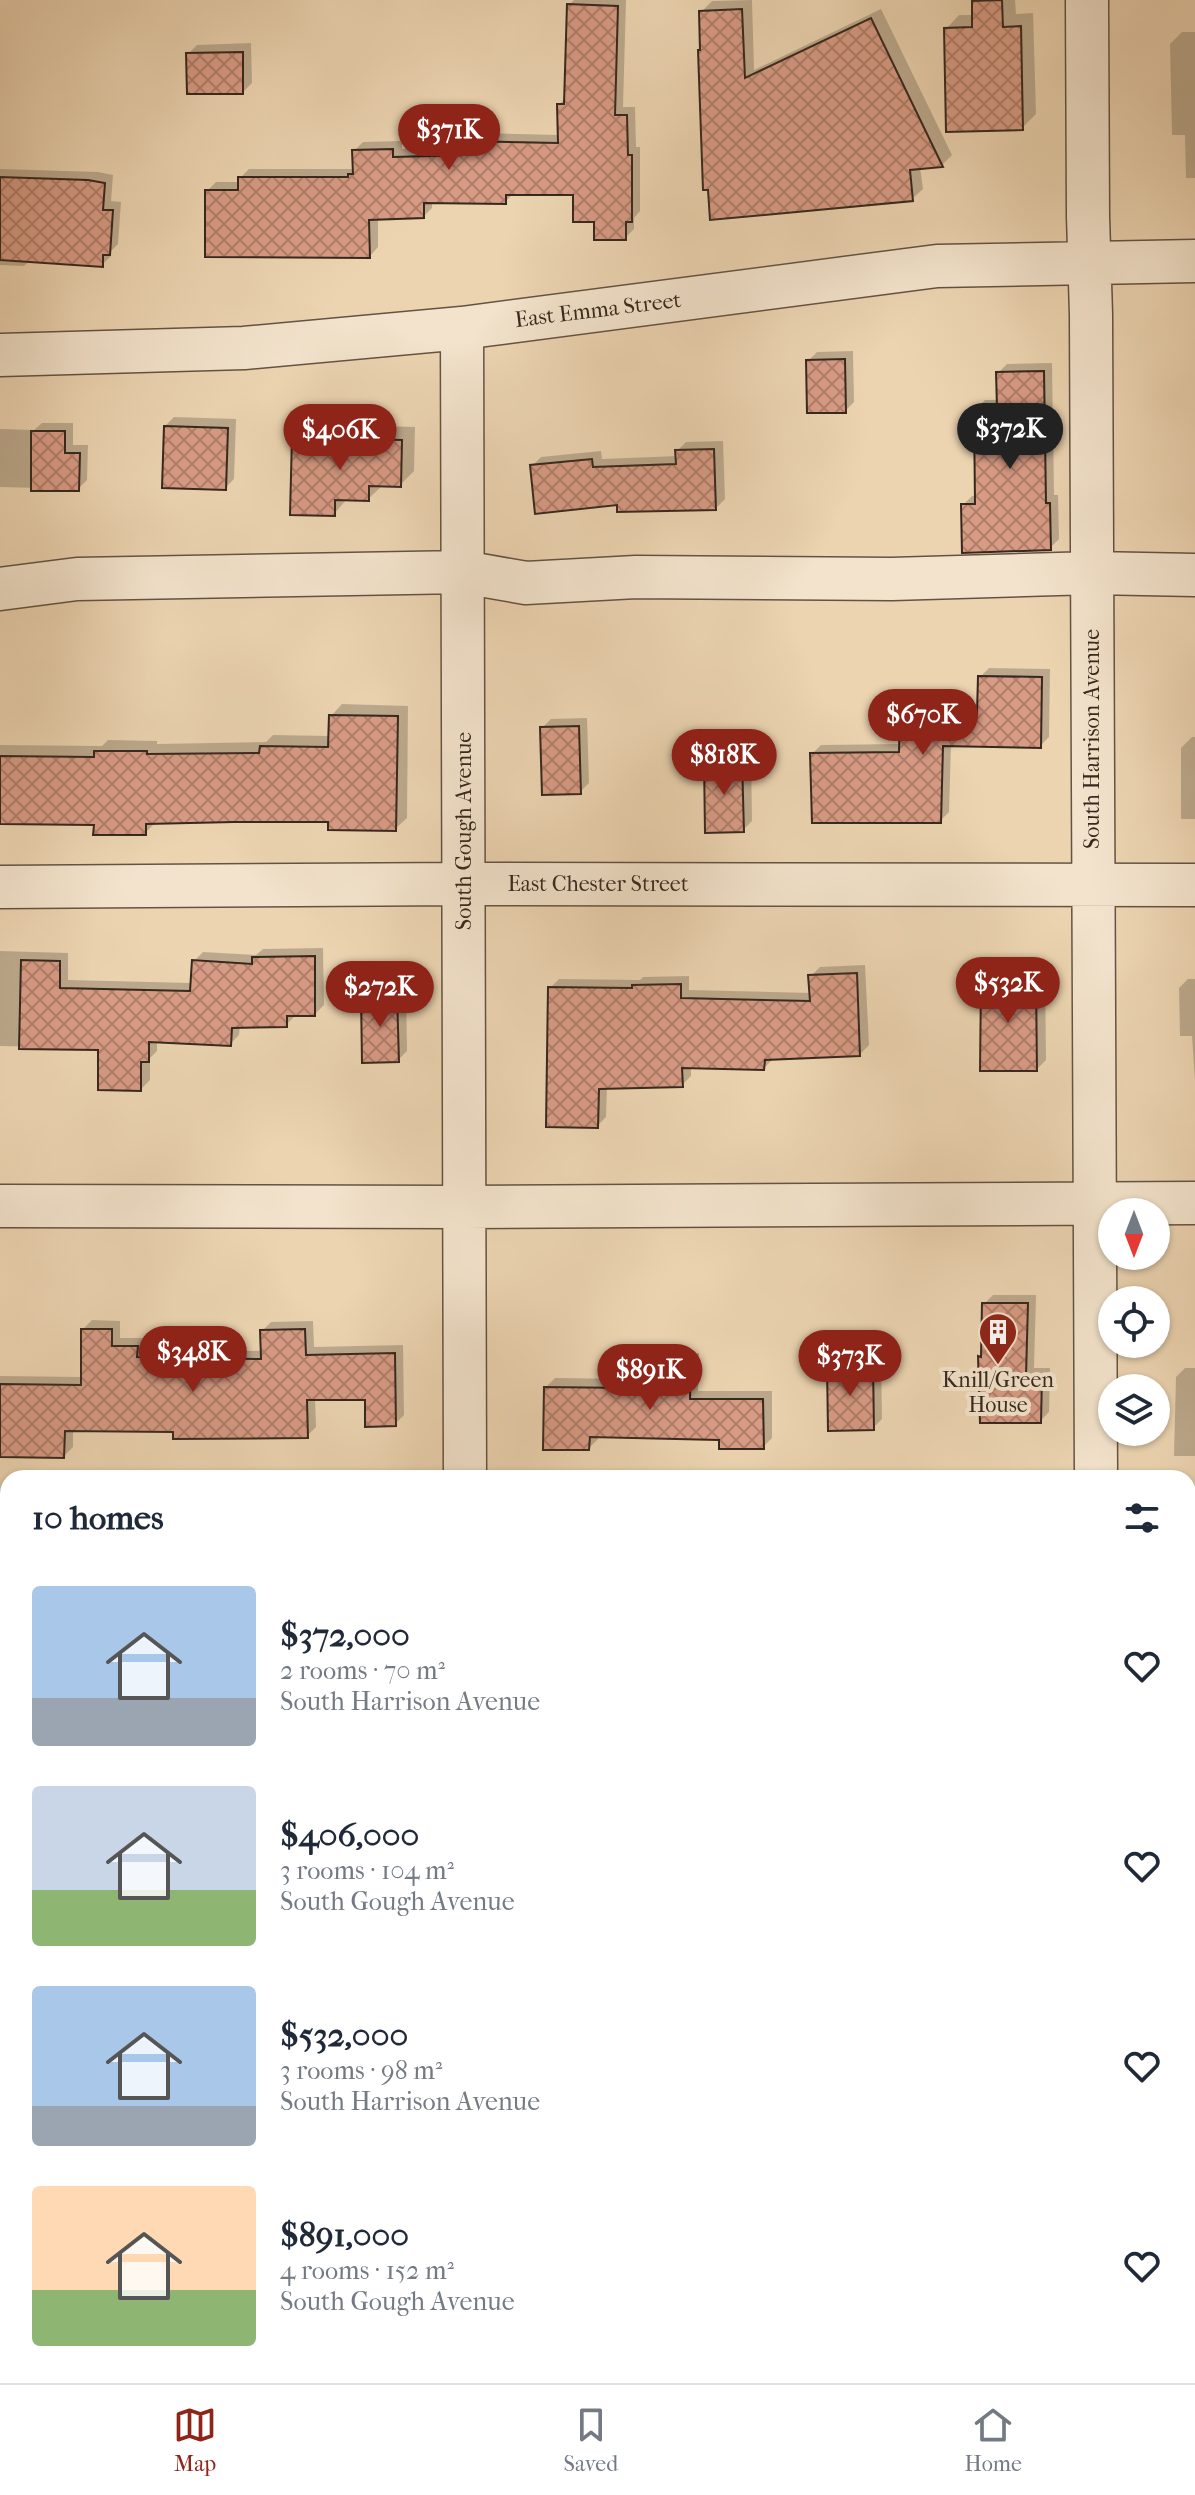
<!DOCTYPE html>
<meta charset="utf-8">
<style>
:root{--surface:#fff;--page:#f6f6f7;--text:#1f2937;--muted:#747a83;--line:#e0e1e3;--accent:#8f2418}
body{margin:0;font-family:"IM FELL French Canon",serif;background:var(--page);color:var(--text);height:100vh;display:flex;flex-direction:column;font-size:30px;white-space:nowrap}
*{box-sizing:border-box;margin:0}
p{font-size:26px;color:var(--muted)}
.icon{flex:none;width:44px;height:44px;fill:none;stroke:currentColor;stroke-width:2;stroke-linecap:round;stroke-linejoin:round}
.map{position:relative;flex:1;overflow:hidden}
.panel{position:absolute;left:0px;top:1470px;width:1196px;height:914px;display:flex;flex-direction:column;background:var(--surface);border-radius:24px 24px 0 0;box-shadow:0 2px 6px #0004}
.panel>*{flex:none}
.needle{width:52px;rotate:180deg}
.tools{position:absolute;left:1098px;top:1198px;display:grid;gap:16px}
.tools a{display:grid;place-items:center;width:72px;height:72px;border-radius:50%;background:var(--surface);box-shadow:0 2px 6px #0004;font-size:40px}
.price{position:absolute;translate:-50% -68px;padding:0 18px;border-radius:28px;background:var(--accent);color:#fff;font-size:26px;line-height:52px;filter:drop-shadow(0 2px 4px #0008)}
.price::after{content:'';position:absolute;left:50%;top:48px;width:24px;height:18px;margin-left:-12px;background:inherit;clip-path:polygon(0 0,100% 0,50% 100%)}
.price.active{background:#222;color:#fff}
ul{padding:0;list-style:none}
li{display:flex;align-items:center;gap:24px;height:200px;padding:0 32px}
li span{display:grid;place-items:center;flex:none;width:224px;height:160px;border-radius:8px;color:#555}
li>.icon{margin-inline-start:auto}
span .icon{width:96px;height:96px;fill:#fffc;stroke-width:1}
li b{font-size:34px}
h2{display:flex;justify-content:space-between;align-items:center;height:96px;padding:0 32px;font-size:34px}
.menu{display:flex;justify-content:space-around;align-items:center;height:112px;border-top:2px solid var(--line);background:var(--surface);font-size:22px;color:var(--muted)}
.menu a{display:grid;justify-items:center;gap:4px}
.menu .active{color:var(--accent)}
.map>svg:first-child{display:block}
.shadow{fill:#0003}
.building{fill:url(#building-cross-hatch);stroke:#36281e;stroke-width:2}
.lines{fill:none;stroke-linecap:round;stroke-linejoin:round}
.minor-casing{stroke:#645343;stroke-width:45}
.minor{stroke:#f3e3cc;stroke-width:42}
.labels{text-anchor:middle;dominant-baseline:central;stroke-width:8;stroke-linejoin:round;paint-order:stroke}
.street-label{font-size:22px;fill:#36281e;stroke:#f3e3cc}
.poi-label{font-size:22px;fill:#36281e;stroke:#f3e3cc}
</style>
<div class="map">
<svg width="1195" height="2383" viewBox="0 0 1195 2383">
<defs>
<pattern id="building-cross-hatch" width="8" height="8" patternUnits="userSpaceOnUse" patternTransform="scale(2)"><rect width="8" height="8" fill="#d89b84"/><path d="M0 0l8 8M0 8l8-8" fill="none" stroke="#b07e6b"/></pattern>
</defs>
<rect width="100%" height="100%" fill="#ecd4b1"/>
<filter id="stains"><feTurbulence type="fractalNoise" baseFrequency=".0025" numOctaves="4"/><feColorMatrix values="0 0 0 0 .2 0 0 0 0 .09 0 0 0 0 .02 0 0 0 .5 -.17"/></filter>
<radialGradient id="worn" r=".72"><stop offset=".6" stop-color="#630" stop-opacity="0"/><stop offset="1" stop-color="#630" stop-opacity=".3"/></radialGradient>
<path class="shadow" d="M 574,0 L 626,0 L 623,107 L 635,107 L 636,147 L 640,147 L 640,211 L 634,218 L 634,229 L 625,238 L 596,220 L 575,193 L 514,193 L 505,202 L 432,201 L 432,208 L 423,217 L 378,218 L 378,247 L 370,256 L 207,191 L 216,182 L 240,182 L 240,178 L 249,169 L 355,169 L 354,151 L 363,142 L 402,141 L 402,149 L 467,147 L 467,142 L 476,133 L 559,135 L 559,105 L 566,97 L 569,5 Z
M 752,0 L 754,70 L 881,9 L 952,155 L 942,165 L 920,167 L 923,189 L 912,199 L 710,188 L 701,12 L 712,1 Z
M 975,0 L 1015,0 L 1016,14 L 1033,13 L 1036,114 L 1022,128 L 946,29 L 959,15 L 974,15 Z
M 1182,32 L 1195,32 L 1195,178 L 1186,178 L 1185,135 L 1172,135 L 1170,44 Z
M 251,43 L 252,83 L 243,92 L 188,54 L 197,45 Z
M 0,169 L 98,172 L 113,175 L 111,201 L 121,202 L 118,244 L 111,251 L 111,256 L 102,265 L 30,260 L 24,266 L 0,265 Z
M 853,351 L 854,402 L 845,411 L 808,361 L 817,352 Z
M 1052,363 L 1054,495 L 1058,495 L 1059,539 L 1050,548 L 963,505 L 972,496 L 977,496 L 976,409 L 985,400 L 999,400 L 998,373 L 1007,364 Z
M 174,417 L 236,419 L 234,479 L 225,488 L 165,426 Z
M 42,423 L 73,423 L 73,445 L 88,445 L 87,480 L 78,489 L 0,487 L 0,429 L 34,430 Z
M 308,424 L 415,427 L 414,471 L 400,485 L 382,486 L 368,499 L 347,499 L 334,514 L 294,438 Z
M 723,441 L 725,499 L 716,508 L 619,503 L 532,466 L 541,457 L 601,451 L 602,459 L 677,456 L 677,451 L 686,442 Z
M 989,668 L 1050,669 L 1049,737 L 1040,746 L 951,744 L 949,812 L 940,821 L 812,754 L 821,745 L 901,744 L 902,713 L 911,704 L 979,706 L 980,677 Z
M 342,704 L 408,706 L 407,818 L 395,829 L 330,820 L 156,822 L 145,833 L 96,823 L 0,812 L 0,745 L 102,746 L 108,740 L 157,741 L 157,744 L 266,742 L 273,735 L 330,736 L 331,716 Z
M 587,718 L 589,783 L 580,792 L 542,728 L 551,719 Z
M 1192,737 L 1195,737 L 1195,819 L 1181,819 L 1181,748 Z
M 715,753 L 751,753 L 752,821 L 743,830 L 706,762 Z
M 323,948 L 324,1005 L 315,1014 L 295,1016 L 286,1025 L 240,1025 L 239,1035 L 230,1044 L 157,1040 L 157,1051 L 150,1058 L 150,1080 L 141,1089 L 100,1048 L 0,1046 L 0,951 L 68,953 L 68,980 L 192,983 L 194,961 L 203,952 L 256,955 L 263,949 Z
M 865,965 L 869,1045 L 860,1054 L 773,1059 L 764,1068 L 691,1067 L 691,1076 L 682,1085 L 607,1087 L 606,1117 L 597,1126 L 550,988 L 559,979 L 640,980 L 643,977 L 689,976 L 689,990 L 811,993 L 811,976 L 820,967 Z
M 992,971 L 1045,971 L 1046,1060 L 1037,1069 L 983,980 Z
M 1188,979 L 1195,979 L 1195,1081 L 1192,1036 L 1180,1036 L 1179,988 Z
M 406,986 L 407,1051 L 398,1060 L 363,996 L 372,987 Z
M 993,1295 L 1036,1295 L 1034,1368 L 1050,1368 L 1049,1412 L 1040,1421 L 980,1357 L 983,1353 L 984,1304 Z
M 92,1320 L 120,1321 L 120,1338 L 146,1338 L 146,1349 L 263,1351 L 262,1331 L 271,1322 L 313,1321 L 314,1347 L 403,1345 L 404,1415 L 395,1424 L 367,1398 L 315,1398 L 316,1427 L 307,1436 L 73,1429 L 73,1447 L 64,1456 L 0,1455 L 0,1376 L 83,1377 L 83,1329 Z
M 643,1352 L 699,1353 L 698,1391 L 772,1391 L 772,1438 L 763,1447 L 721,1438 L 598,1435 L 598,1439 L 589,1448 L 546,1387 L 555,1378 L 634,1379 L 634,1361 Z
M 838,1357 L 881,1357 L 882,1419 L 873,1428 L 829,1366 Z
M 1185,1368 L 1195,1368 L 1195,1456 L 1174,1456 L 1176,1377 Z
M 1188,1598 L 1195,1598 L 1195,1684 L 1188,1684 Z
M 8,1608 L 8,1698 L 0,1699 L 0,1616 Z
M 1195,1991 L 1195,2062 L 1193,2062 L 1193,1993 Z
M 0,2004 L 8,2004 L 8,2067 L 0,2066 Z
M 1190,2222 L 1195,2222 L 1195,2324 L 1188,2324 L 1188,2224 Z
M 369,2376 L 428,2376 L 428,2383 L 369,2383 Z
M 636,2378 L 636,2383 L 532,2383 L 535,2379 Z"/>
<path class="building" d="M 1002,0 L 1003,27 L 1021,26 L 1023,130 L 946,132 L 944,28 L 972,27 L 972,1 Z
M 567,4 L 618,6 L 615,115 L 627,115 L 628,155 L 632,155 L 632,222 L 626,222 L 626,240 L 594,240 L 594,222 L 573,222 L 573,195 L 506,195 L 506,204 L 424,203 L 424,218 L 369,220 L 370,258 L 205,257 L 205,190 L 238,190 L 238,177 L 348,177 L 348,174 L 353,174 L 352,150 L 393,149 L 393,157 L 465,155 L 465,141 L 558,143 L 557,104 L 564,104 Z
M 742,9 L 745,78 L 871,18 L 943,167 L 910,170 L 913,201 L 710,220 L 708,190 L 703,190 L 698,50 L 700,50 L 699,11 Z
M 243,52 L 243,94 L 187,94 L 186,53 Z
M 0,177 L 88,180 L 105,183 L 103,210 L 113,210 L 110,255 L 103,255 L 103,267 L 0,260 Z
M 845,359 L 846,413 L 807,413 L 806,360 Z
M 1044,371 L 1046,503 L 1050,503 L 1051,550 L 962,553 L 961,504 L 975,504 L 974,408 L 997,408 L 996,372 Z
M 164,426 L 228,428 L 226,490 L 162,488 Z
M 31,431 L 65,431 L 65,453 L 80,453 L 79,491 L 31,491 Z
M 292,437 L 402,440 L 401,487 L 369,486 L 369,501 L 335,500 L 335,516 L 290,515 Z
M 714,449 L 716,510 L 617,512 L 617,505 L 535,514 L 530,465 L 592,459 L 593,467 L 676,464 L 675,450 Z
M 978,676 L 1042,677 L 1041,748 L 943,746 L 941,823 L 812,823 L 810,753 L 899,752 L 900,712 L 977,714 Z
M 329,715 L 398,716 L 396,831 L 328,830 L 328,822 L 234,822 L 146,824 L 146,835 L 93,835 L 94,825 L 0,824 L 0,756 L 94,757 L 94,751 L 147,751 L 147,754 L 259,753 L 260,746 L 328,747 Z
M 579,726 L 581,794 L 542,795 L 540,727 Z
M 704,761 L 742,761 L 744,832 L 705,833 Z
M 315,956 L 315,1016 L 287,1016 L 287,1027 L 232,1028 L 231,1046 L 149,1042 L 149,1062 L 141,1062 L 141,1091 L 98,1090 L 98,1050 L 19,1049 L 21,960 L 60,961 L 60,988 L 190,991 L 192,960 L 252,964 L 252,957 Z
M 857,973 L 860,1056 L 765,1060 L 764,1070 L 682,1068 L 683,1087 L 599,1089 L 598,1128 L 546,1127 L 548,987 L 632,988 L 632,985 L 681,984 L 681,998 L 810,1001 L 808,975 Z
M 981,979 L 1036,979 L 1037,1071 L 980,1071 Z
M 397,994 L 399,1062 L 362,1063 L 361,995 Z
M 982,1303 L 1028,1303 L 1026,1376 L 1042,1376 L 1041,1423 L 980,1423 L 978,1356 L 981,1357 Z
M 81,1329 L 112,1329 L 112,1346 L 138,1346 L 137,1357 L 261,1359 L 260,1330 L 305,1329 L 306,1355 L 395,1353 L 396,1426 L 365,1427 L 365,1400 L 307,1400 L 308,1438 L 173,1439 L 173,1432 L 65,1431 L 64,1458 L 0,1457 L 0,1384 L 81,1385 Z
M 632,1360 L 691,1361 L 690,1399 L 763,1399 L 764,1449 L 719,1449 L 719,1440 L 590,1437 L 589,1450 L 543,1450 L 544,1387 L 631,1388 Z
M 873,1365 L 874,1430 L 828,1431 L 827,1366 Z"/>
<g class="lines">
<g class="minor-casing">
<path id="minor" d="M 1087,0 L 1088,216 L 1091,315 L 1096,1478
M 462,328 L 465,1478
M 0,355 L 244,348 L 462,328 L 937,266 L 1195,261
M 0,589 L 77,579 L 463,572 L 526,583 L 636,577 L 892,579 L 1092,573 L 1195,575
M 0,887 L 464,884 L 1195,885
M 0,1206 L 464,1207 L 1195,1203
M 0,1520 L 8,1520
M 1188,1523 L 1195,1523
M 1188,1833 L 1195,1833
M 0,1835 L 8,1835
M 0,2138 L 8,2138
M 1188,2138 L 1195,2138
M 467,2376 L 467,2383
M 1097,2376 L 1097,2383"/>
</g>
<use href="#minor" class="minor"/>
</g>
<defs>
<g id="building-pin" transform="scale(2)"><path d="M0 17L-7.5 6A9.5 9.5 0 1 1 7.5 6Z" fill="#8f2418" stroke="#f3e3cc"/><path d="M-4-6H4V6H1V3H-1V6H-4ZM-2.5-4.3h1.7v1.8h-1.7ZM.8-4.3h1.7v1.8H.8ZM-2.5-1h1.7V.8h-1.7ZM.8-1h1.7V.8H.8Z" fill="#fff"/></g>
</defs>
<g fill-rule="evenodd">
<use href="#building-pin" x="998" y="1332"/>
</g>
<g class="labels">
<g class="street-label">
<text transform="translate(598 310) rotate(-7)">East Emma Street</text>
<text transform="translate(1092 739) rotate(-90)">South Harrison Avenue</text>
<text transform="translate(464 831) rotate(-90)">South Gough Avenue</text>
<text x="598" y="884">East Chester Street</text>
</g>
<g class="poi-label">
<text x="998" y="1380">Knill/Green<tspan x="998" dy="25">House</tspan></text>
</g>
</g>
<rect width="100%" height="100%" filter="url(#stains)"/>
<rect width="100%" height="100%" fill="url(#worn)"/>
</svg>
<div class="tools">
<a><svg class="needle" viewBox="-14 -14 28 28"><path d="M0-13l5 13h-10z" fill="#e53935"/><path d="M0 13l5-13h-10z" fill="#747a83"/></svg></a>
<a><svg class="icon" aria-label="locate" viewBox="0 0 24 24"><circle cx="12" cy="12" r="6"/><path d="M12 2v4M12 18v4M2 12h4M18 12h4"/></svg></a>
<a><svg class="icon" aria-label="layers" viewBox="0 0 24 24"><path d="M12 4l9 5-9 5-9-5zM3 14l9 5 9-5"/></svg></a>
</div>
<b class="price" style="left:449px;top:172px">$371K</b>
<b class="price active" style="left:1010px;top:471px">$372K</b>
<b class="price" style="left:340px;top:472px">$406K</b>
<b class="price" style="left:923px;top:757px">$670K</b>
<b class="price" style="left:724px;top:797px">$818K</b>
<b class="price" style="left:1008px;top:1025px">$532K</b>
<b class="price" style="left:380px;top:1029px">$272K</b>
<b class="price" style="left:193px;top:1394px">$348K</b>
<b class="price" style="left:850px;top:1398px">$373K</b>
<b class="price" style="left:650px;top:1412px">$891K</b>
<section class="panel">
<h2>10 homes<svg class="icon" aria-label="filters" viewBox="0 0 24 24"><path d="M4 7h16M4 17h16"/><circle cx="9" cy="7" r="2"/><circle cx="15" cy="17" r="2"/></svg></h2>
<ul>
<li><span style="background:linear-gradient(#a9c7e8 70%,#9aa5b1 0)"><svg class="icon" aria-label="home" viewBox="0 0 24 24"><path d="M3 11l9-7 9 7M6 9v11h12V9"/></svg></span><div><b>$372,000</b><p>2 rooms · 70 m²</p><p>South Harrison Avenue</p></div><svg class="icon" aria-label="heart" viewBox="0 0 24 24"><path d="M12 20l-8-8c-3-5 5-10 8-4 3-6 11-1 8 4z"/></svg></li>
<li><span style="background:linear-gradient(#c9d6e8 65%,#8fb573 0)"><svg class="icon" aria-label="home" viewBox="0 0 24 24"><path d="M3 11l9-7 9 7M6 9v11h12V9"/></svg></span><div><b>$406,000</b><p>3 rooms · 104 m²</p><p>South Gough Avenue</p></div><svg class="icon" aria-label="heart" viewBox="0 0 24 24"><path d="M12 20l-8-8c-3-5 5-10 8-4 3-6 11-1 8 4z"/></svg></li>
<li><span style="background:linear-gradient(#a9c7e8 75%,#9aa5b1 0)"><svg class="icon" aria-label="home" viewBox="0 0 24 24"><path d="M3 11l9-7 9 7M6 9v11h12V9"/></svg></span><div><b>$532,000</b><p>3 rooms · 98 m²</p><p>South Harrison Avenue</p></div><svg class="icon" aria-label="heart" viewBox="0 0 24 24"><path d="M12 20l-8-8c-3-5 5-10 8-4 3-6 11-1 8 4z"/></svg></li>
<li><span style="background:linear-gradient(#ffd9b3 65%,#8fb573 0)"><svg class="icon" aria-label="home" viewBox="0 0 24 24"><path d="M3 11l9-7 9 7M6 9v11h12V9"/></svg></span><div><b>$891,000</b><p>4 rooms · 152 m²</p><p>South Gough Avenue</p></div><svg class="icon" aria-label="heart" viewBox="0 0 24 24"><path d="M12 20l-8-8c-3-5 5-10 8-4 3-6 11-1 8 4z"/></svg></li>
</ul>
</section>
</div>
<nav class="menu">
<a class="active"><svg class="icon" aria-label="map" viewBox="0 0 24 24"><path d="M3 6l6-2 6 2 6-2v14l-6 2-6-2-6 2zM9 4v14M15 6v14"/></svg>Map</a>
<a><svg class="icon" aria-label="saved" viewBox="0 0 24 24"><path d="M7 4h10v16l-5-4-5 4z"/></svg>Saved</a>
<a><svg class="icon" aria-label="home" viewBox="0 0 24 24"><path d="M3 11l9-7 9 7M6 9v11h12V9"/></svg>Home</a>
</nav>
